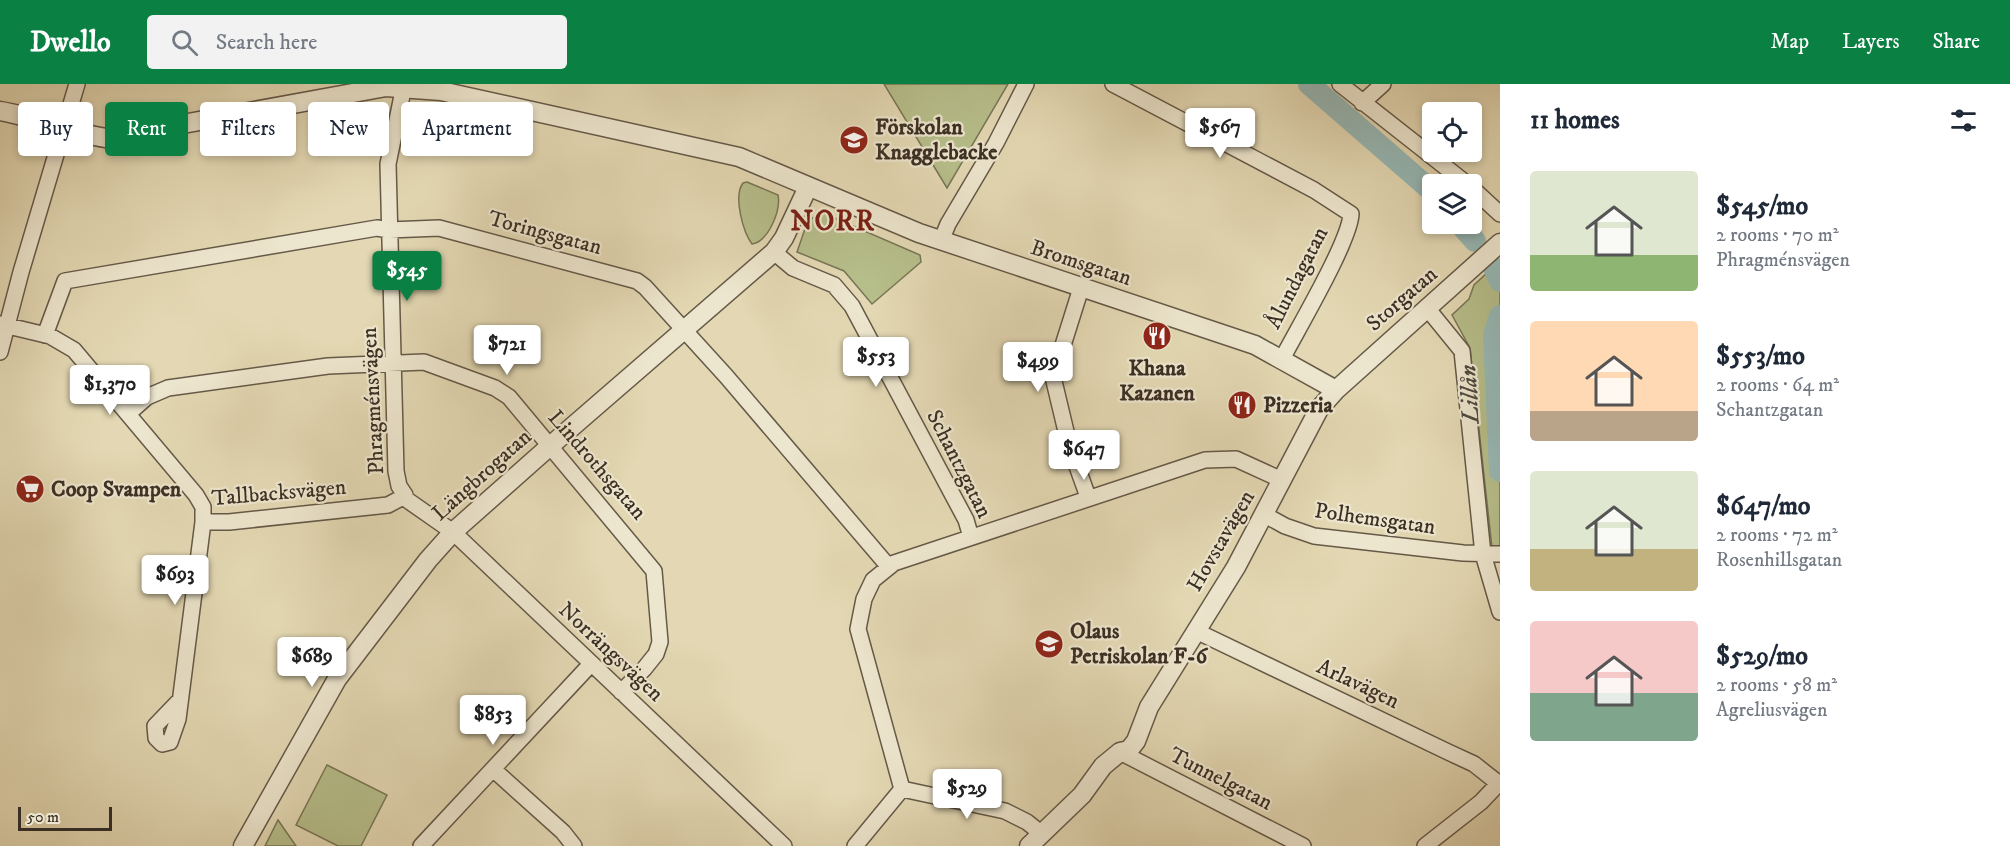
<!DOCTYPE html>
<meta charset="utf-8">
<style>
:root{--surface:#fff;--page:#f2f2f3;--text:#1f2937;--muted:#747a83;--accent:#0b8043}
body{margin:0;font-family:"IM FELL DW Pica",serif;background:var(--page);color:var(--text);height:100vh;display:flex;flex-direction:column;font-size:22px;white-space:nowrap}
*{box-sizing:border-box;margin:0}
p{font-size:20px;color:var(--muted)}
.icon{flex:none;width:33px;height:33px;fill:none;stroke:currentColor;stroke-width:2;stroke-linecap:round;stroke-linejoin:round}
.map{position:relative;flex:1;overflow:hidden}
.details{display:flex;flex-direction:column;background:var(--surface);width:510px}
.details>*{flex:none}
.top-card{position:absolute;left:18px;top:18px;width:570px;height:54px;display:flex;gap:12px}
.controls{position:absolute;left:1422px;top:18px;display:grid;gap:12px}
.controls a{display:grid;place-items:center;width:60px;height:60px;border-radius:6px;background:var(--surface);box-shadow:0 3px 9px #0003;font-size:30px}
.scale{position:absolute;left:18px;bottom:15px;width:94px;box-sizing:border-box;padding-left:6px;border:3px solid #3b2f24;border-top:0;font-size:16px;line-height:21px;white-space:nowrap;color:#3b2f24;-webkit-text-stroke:4px #ede6ce;paint-order:stroke}
.price{position:absolute;translate:-50% -51px;padding:0 14px;border-radius:6px;background:#fff;color:#222;font-size:20px;line-height:39px;filter:drop-shadow(0 2px 3px #0008)}
.price::after{content:'';position:absolute;left:50%;top:36px;width:18px;height:14px;margin-left:-9px;background:inherit;clip-path:polygon(0 0,100% 0,50% 100%)}
.price.active{background:var(--accent);color:#fff}
ul{padding:0;list-style:none}
li{display:flex;align-items:center;gap:18px;height:150px;padding:0 30px}
li span{display:grid;place-items:center;flex:none;width:168px;height:120px;border-radius:6px;color:#555}
li>.icon{margin-inline-start:auto}
span .icon{width:72px;height:72px;fill:#fffc;stroke-width:1}
li b{font-size:26px}
h2{display:flex;justify-content:space-between;align-items:center;height:72px;padding:0 30px;font-size:26px}
.tag{padding:0 21px;border-radius:6px;background:var(--surface);box-shadow:0 3px 9px #0003;font-size:21px;line-height:54px}
.tag.active{background:var(--accent);color:#fff}
header{display:flex;align-items:center;gap:36px;box-sizing:border-box;height:84px;padding:0 30px;background:var(--accent);color:#fff}
header strong{font-size:28px}
nav{display:flex;gap:33px;margin-inline-start:auto;font-size:21px}
.search{width:420px;height:54px;background:var(--page);display:flex;align-items:center;gap:15px;box-sizing:border-box;padding:0 21px;border-radius:6px;color:var(--muted);font-size:22px}
main{display:flex;flex:1;min-height:0}
.map>svg:first-child{display:block}
.green{fill:#b6be8a;stroke:#787657;stroke-width:1.5}
.lines{fill:none;stroke-linecap:round;stroke-linejoin:round}
.river{stroke:#97b8b5;stroke-width:22}
.minor-casing{stroke:#655948;stroke-width:18}
.tertiary-casing{stroke:#655948;stroke-width:21}
.minor{stroke:#ede6ce;stroke-width:15}
.tertiary{stroke:#ede6ce;stroke-width:18}
.labels{text-anchor:middle;dominant-baseline:central;stroke-width:4.5;stroke-linejoin:round;paint-order:stroke}
.poi-label{font-size:22px;font-weight:bold;fill:#3b2f24;stroke:#ede6ce;text-anchor:start}
.street-label{font-size:22px;fill:#3b2f24;stroke:#ede6ce}
.water-label{font-size:24px;font-style:italic;fill:#4d4a41;stroke:#ede6ce}
.district-label{font-size:28px;font-weight:bold;letter-spacing:1.5px;fill:#7a1f14;stroke:#ede6ce}
</style>
<header>
<strong>Dwello</strong>
<div class="search"><svg class="icon" aria-label="search" viewBox="0 0 24 24"><circle cx="10" cy="10" r="6"/><path d="M15 15l6 6"/></svg>Search here</div>
<nav><a>Map</a><a>Layers</a><a>Share</a></nav>
</header>
<main>
<div class="map">
<svg width="1500" height="762" viewBox="0 0 1500 762">
<rect width="100%" height="100%" fill="#e3d8b3"/>
<filter id="stains"><feTurbulence type="fractalNoise" baseFrequency=".00333" numOctaves="4"/><feColorMatrix values="0 0 0 0 .2 0 0 0 0 .09 0 0 0 0 .02 0 0 0 .5 -.17"/></filter>
<radialGradient id="worn" r=".72"><stop offset=".6" stop-color="#630" stop-opacity="0"/><stop offset="1" stop-color="#630" stop-opacity=".3"/></radialGradient>
<path class="green" d="M 884,0 L 1008,0 L 947,104 Z
M 747,98 L 778,111 C 781,126 769,157 752,160 C 743,148 733,112 743,99 Z
M 823,129 L 920,171 L 921,178 L 872,220 L 844,187 L 797,168 L 808,136 Z
M 1500,177 L 1500,464 L 1492,464 L 1470,264 L 1452,231 L 1469,215 L 1474,201 Z
M 327,681 L 387,711 L 361,762 L 338,762 L 296,741 Z
M 278,736 L 296,762 L 265,762 Z"/>
<g class="lines">
<path class="river" d="M 1309,0 L 1432,107
M 1460,140 L 1475,157
M 1494,184 L 1500,197
M 1500,232 L 1494,251 L 1500,387"/>
<g class="minor-casing">
<path id="minor" d="M 1113,0 L 1314,106 L 1351,130 C 1350,157 1297,246 1282,275
M 1340,0 L 1467,100
M 1362,19 L 1383,0
M 1472,104 L 1500,130
M 941,157 L 948,140 L 996,59 L 1026,0
M 774,168 L 793,184 L 834,201 L 852,222 L 966,436 L 971,453
M 1081,204 L 1053,293 L 1069,360 L 1088,413
M 1427,224 L 1462,267 L 1483,470 L 1500,528
M 0,240 L 50,252 L 74,266 L 196,411 L 203,423 L 203,438 L 178,635 L 170,658 L 162,660 L 156,654 L 155,642 L 180,616
M 45,251 L 65,197 L 377,144 L 389,146 L 439,144 L 637,197 L 645,203 L 726,292 L 889,483
M 0,268 L 21,188 L 77,0
M 129,329 L 147,313 L 168,304 L 328,282 L 424,278 L 495,304 L 509,313 L 654,487 L 660,558 L 656,570 L 644,585 L 621,608
M 403,413 L 453,448 L 784,762
M 403,413 L 405,411 L 399,402 L 396,387 L 388,80 L 404,2
M 1265,431 L 1285,442 L 1314,452 L 1463,469 L 1500,470
M 203,438 L 229,438 L 388,421 L 403,413
M 1196,547 L 1446,667 L 1474,680 L 1498,699
M 1120,668 L 1303,762
M 494,686 L 563,748 L 574,762
M 902,705 L 1005,727 L 1027,738 L 1042,750
M 421,762 L 590,581
M 855,762 L 902,705 L 858,545 L 864,515 L 873,496 L 894,479 L 1205,376 L 1236,375 L 1282,396
M 1425,762 L 1481,718 L 1500,698"/>
</g>
<g class="tertiary-casing">
<path id="tertiary" d="M 0,27 C 37,33 70,49 106,54 L 386,3 L 441,7 L 739,73 L 919,149 L 1255,261 L 1336,306
M 243,762 L 337,595 L 428,476 L 453,448 L 550,362 L 774,168 L 784,154 L 808,103
M 1029,762 L 1082,711 L 1103,682 L 1120,668 L 1129,666 L 1136,657 L 1149,623 L 1236,483 L 1319,325 L 1336,306 L 1500,159"/>
</g>
<use href="#minor" class="minor"/>
<use href="#tertiary" class="tertiary"/>
</g>
<defs>
<g id="school-disc" transform="scale(1.5)"><circle r="9.5" fill="#8f2418" stroke="#ede6ce"/><path d="M0-5L7-2L0 1L-7-2ZM-4 1L0 2.5L4 1V4Q0 6-4 4Z" fill="#fff"/></g>
<g id="restaurant-disc" transform="scale(1.5)"><circle r="9.5" fill="#8f2418" stroke="#ede6ce"/><path d="M-5-6h1v4h1v-4h1v4h1v-4h1v5L-1.5 .5V6h-2V.5L-5-1ZM5-6V6H3V1.5H1.5Q1.5-4 5-6Z" fill="#fff"/></g>
<g id="supermarket-disc" transform="scale(1.5)"><circle r="9.5" fill="#8f2418" stroke="#ede6ce"/><path d="M-6-5.5h2.5l.6 2H6L4.5 2H-2.5L-4.4-4H-6ZM-1.5 3.2a1.3 1.3 0 1 0 .1 0ZM3 3.2a1.3 1.3 0 1 0 .1 0Z" fill="#fff"/></g>
</defs>
<g fill-rule="evenodd">
<use href="#school-disc" x="854" y="56"/>
<use href="#restaurant-disc" x="1157" y="252"/>
<use href="#restaurant-disc" x="1242" y="321"/>
<use href="#supermarket-disc" x="30" y="405"/>
<use href="#school-disc" x="1049" y="560"/>
</g>
<g class="labels">
<g class="poi-label">
<text x="875" y="43">Förskolan<tspan x="875" dy="25">Knagglebacke</tspan></text>
<text x="1157" y="284" text-anchor="middle">Khana<tspan x="1157" dy="25">Kazanen</tspan></text>
<text x="1263" y="321">Pizzeria</text>
<text x="51" y="405">Coop Svampen</text>
<text x="1070" y="547">Olaus<tspan x="1070" dy="25">Petriskolan F-6</tspan></text>
</g>
<g class="street-label">
<text transform="translate(545 149) rotate(15)">Toringsgatan</text>
<text transform="translate(1081 179) rotate(18)">Bromsgatan</text>
<text transform="translate(1297 194) rotate(-63)">Ålundagatan</text>
<text transform="translate(1402 215) rotate(-41)">Storgatan</text>
<text transform="translate(373 317) rotate(-93)">Phragménsvägen</text>
<text transform="translate(959 380) rotate(63)">Schantzgatan</text>
<text transform="translate(597 381) rotate(49)">Lindrothsgatan</text>
<text transform="translate(482 391) rotate(-42)">Längbrogatan</text>
<text transform="translate(279 409) rotate(-5)">Tallbacksvägen</text>
<text transform="translate(1375 435) rotate(8)">Polhemsgatan</text>
<text transform="translate(1221 457) rotate(-60)">Hovstavägen</text>
<text transform="translate(611 568) rotate(43)">Norrängsvägen</text>
<text transform="translate(1358 600) rotate(25)">Arlavägen</text>
<text transform="translate(1221 695) rotate(27)">Tunnelgatan</text>
</g>
<g class="water-label">
<text transform="translate(1470 310) rotate(-93)">Lillån</text>
</g>
<g class="district-label">
<text x="833" y="137">NORR</text>
</g>
</g>
<rect width="100%" height="100%" filter="url(#stains)"/>
<rect width="100%" height="100%" fill="url(#worn)"/>
</svg>
<div class="controls">
<a><svg class="icon" aria-label="locate" viewBox="0 0 24 24"><circle cx="12" cy="12" r="6"/><path d="M12 2v4M12 18v4M2 12h4M18 12h4"/></svg></a>
<a><svg class="icon" aria-label="layers" viewBox="0 0 24 24"><path d="M12 4l9 5-9 5-9-5zM3 14l9 5 9-5"/></svg></a>
</div>
<div class="scale">50 m</div>
<b class="price" style="left:1220px;top:75px">$567</b>
<b class="price active" style="left:407px;top:218px">$545</b>
<b class="price" style="left:507px;top:292px">$721</b>
<b class="price" style="left:876px;top:304px">$553</b>
<b class="price" style="left:1038px;top:309px">$499</b>
<b class="price" style="left:110px;top:332px">$1,370</b>
<b class="price" style="left:1084px;top:397px">$647</b>
<b class="price" style="left:175px;top:522px">$693</b>
<b class="price" style="left:312px;top:604px">$689</b>
<b class="price" style="left:493px;top:662px">$853</b>
<b class="price" style="left:967px;top:736px">$529</b>
<div class="top-card">
<a class="tag">Buy</a>
<a class="tag active">Rent</a>
<a class="tag">Filters</a>
<a class="tag">New</a>
<a class="tag">Apartment</a>
</div>
</div>
<section class="details">
<h2>11 homes<svg class="icon" aria-label="filters" viewBox="0 0 24 24"><path d="M4 7h16M4 17h16"/><circle cx="9" cy="7" r="2"/><circle cx="15" cy="17" r="2"/></svg></h2>
<ul>
<li><span style="background:linear-gradient(#dfe7d0 70%,#8fb573 0)"><svg class="icon" aria-label="home" viewBox="0 0 24 24"><path d="M3 11l9-7 9 7M6 9v11h12V9"/></svg></span><div><b>$545/mo</b><p>2 rooms · 70 m²</p><p>Phragménsvägen</p></div></li>
<li><span style="background:linear-gradient(#ffd9b3 75%,#b9a48a 0)"><svg class="icon" aria-label="home" viewBox="0 0 24 24"><path d="M3 11l9-7 9 7M6 9v11h12V9"/></svg></span><div><b>$553/mo</b><p>2 rooms · 64 m²</p><p>Schantzgatan</p></div></li>
<li><span style="background:linear-gradient(#dfe7d0 65%,#c2b280 0)"><svg class="icon" aria-label="home" viewBox="0 0 24 24"><path d="M3 11l9-7 9 7M6 9v11h12V9"/></svg></span><div><b>$647/mo</b><p>2 rooms · 72 m²</p><p>Rosenhillsgatan</p></div></li>
<li><span style="background:linear-gradient(#f6c9c9 60%,#7fa58c 0)"><svg class="icon" aria-label="home" viewBox="0 0 24 24"><path d="M3 11l9-7 9 7M6 9v11h12V9"/></svg></span><div><b>$529/mo</b><p>2 rooms · 58 m²</p><p>Agreliusvägen</p></div></li>
</ul>
</section>
</main>
